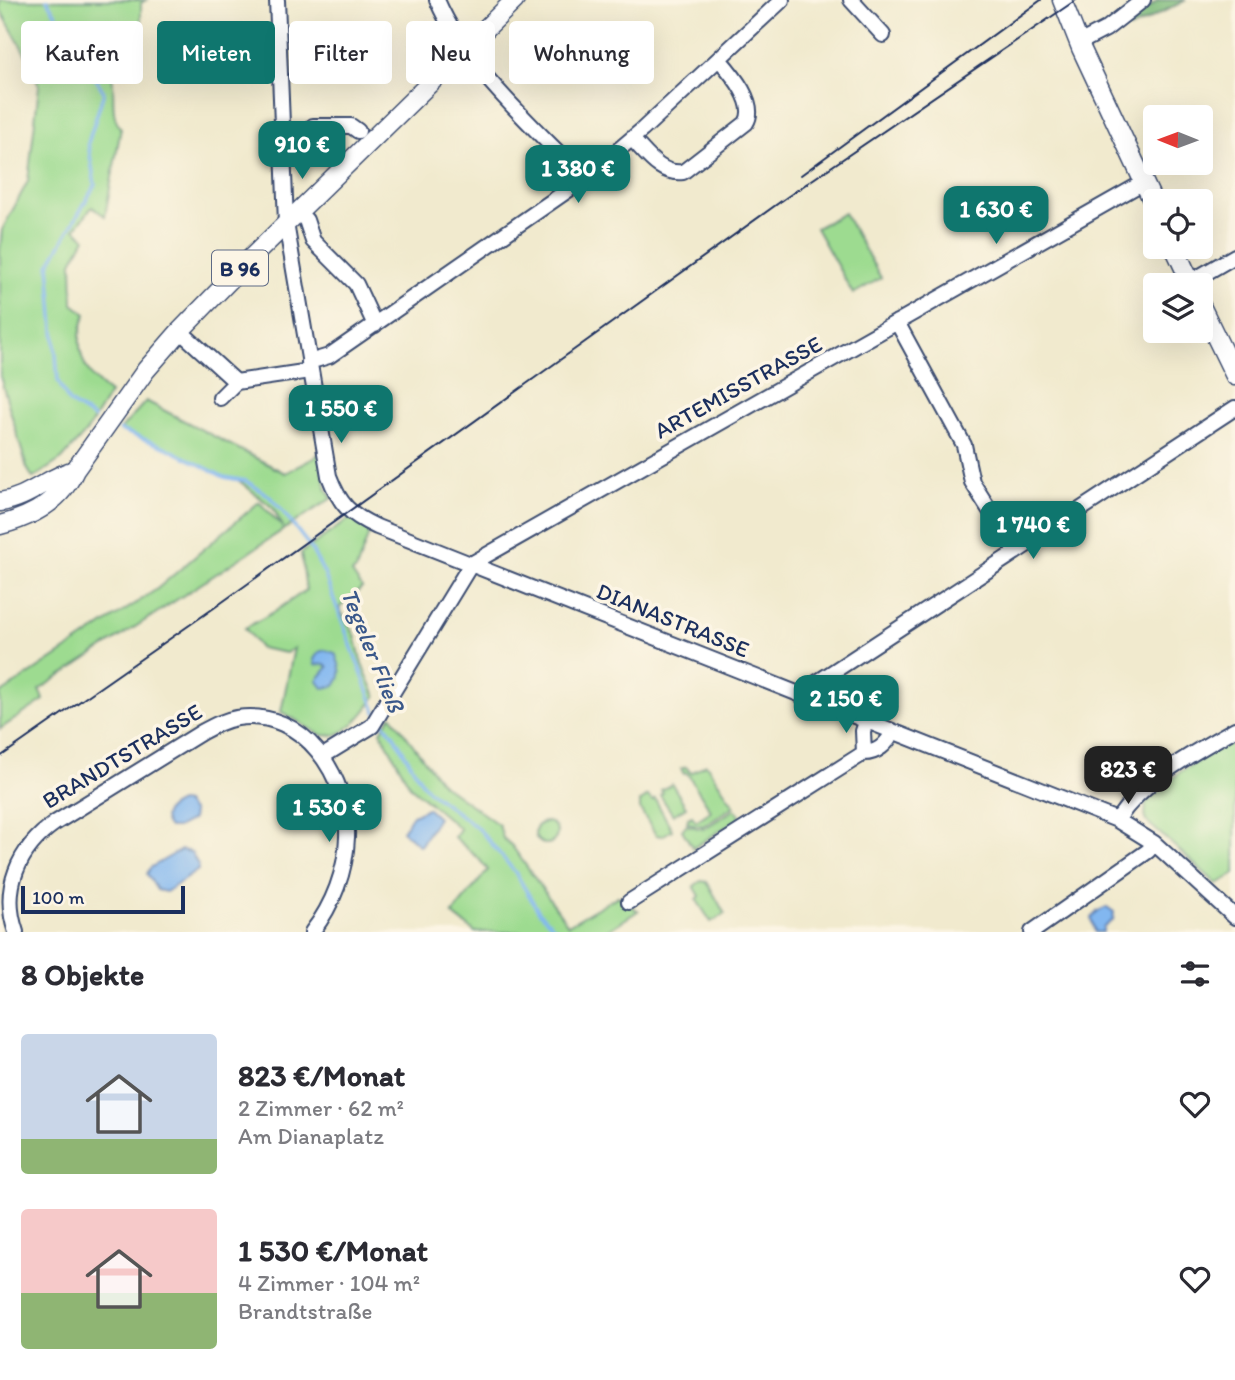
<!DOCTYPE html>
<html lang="de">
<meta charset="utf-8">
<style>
:root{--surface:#fff;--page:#f7f7f7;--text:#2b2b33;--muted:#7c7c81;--accent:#0f766e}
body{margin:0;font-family:Itim,sans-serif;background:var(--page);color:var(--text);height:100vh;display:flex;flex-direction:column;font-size:26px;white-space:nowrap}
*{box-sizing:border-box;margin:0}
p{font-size:23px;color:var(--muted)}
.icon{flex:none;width:38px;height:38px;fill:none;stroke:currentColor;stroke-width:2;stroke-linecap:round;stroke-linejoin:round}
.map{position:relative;height:932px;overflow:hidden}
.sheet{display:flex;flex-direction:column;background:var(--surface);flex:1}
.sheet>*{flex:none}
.guide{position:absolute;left:21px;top:21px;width:700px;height:63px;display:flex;gap:14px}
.needle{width:46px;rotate:271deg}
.controls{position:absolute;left:1143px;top:105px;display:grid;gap:14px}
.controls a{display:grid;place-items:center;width:70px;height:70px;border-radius:7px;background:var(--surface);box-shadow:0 7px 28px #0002;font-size:35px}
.scale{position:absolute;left:21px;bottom:18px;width:164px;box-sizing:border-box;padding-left:7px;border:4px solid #1b2f5e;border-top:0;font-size:19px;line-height:24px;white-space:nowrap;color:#1b2f5e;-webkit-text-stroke:5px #fcf5e5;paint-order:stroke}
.price{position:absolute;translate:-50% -60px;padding:0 16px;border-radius:14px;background:var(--accent);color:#fff;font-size:23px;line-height:46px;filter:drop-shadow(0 2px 4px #0008)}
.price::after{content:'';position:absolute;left:50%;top:42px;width:21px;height:16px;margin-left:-10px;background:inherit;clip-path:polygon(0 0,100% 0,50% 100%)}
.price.selected{background:#222;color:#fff}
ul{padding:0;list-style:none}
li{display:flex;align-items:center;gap:21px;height:175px;padding:0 21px}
li span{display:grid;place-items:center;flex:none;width:196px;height:140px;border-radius:7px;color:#555}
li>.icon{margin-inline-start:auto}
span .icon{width:84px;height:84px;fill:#fffc;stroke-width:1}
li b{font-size:30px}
h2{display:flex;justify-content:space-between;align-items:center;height:84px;padding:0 21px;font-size:30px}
.tag{padding:0 24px;border-radius:7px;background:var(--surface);box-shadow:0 7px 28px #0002;font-size:24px;line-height:63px}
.tag.selected{background:var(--accent);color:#fff}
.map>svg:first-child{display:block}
.green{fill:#9ddb90;stroke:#5c8577;stroke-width:2}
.forest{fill:#7ebb7a;stroke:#4c756c;stroke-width:2}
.water{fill:#82b7f0;stroke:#4e73a7;stroke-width:2}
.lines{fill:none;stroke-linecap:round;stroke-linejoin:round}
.stream{stroke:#82b7f0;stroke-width:3.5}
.minor-casing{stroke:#3b4b6f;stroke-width:18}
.major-casing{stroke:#3b4b6f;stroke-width:21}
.minor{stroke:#fff;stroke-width:14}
.major{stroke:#fff;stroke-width:18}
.tram{stroke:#1b2f5e;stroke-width:2}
.labels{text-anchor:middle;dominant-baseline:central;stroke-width:7;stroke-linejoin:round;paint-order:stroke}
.shield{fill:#fcf5e5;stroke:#5e6a86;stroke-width:2}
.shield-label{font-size:21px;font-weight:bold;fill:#1b2f5e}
.street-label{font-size:23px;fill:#1b2f5e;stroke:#fcf5e5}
.water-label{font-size:24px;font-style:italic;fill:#3a588a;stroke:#fcf5e5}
</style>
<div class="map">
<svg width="1235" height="932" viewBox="0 0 1235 932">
<rect width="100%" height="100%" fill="#fcf5e5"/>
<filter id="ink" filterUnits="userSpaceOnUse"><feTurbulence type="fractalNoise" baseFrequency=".0143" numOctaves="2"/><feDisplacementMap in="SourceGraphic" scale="14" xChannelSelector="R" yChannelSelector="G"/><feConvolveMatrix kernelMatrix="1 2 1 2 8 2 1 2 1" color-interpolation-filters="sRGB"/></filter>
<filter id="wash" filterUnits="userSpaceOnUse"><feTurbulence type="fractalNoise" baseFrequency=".00686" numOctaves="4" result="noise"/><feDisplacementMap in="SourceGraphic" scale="28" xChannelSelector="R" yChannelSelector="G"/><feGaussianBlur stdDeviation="1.57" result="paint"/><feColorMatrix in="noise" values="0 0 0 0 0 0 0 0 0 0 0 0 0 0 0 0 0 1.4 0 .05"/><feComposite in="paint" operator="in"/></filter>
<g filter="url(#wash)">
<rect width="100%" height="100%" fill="#f1eace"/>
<path class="green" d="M 0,0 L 146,0 L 141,3 L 141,31 L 133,33 L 139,61 L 107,64 C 120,83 106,112 121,128 L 105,216 L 92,207 L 75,229 L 85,238 L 72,262 L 73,304 L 86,314 C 72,346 82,373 110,393 L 87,431 L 62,459 L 33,478 L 27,468 L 0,376 L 0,250 L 2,230 L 28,181 L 39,86 L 31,64 L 0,9 Z
M 844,213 L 881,278 L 853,294 L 816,228 Z
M 146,401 L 285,473 L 314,458 L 319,453 L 326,488 L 332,498 L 39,690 L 44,700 L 0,729 L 0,694 L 157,589 L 259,502 L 283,527 L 273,508 L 238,480 L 224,477 L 165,447 L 120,430 Z
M 352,517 L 370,531 L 356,570 L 352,573 L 362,588 L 339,608 L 355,635 L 362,664 L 376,696 C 365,712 343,743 320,734 C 306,728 295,718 281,712 L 294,648 L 286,653 L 260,648 L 245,628 L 274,612 L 306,590 L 301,553 Z
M 391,715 L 442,784 L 499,825 L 503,838 L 512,846 L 568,925 L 618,896 L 638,911 L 605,932 L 475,932 L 452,914 L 488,870 L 479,859 L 454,837 L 460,829 L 410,786 L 381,732 Z
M 1232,740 L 1235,744 L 1235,874 L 1217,884 L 1145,820 L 1146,802 L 1180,772 Z
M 706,764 L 734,806 L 703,826 L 687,823 L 688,818 L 692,816 L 696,821 L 711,811 L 687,773 L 684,774 L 681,769 L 686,767 L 691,773 Z
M 672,784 L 686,807 L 673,815 L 660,795 L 663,793 L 661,790 Z
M 648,796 L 652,801 L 655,799 L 672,830 L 662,836 L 656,835 L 640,809 L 640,802 Z
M 735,809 L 741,817 L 693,848 L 682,830 L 686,825 L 703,829 Z
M535 833a11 11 0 1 1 22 0a11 11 0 1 1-22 0Z
M 701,881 L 707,882 L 725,914 L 711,922 L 696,899 L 700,896 L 694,886 Z"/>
<path class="forest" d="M 1158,0 L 1186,0 L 1130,29 L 1127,25 Z"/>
<path class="water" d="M 325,650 L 335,653 C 340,666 344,674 335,686 L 323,688 L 317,680 L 328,667 L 325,664 L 315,665 L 314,659 L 319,652 Z
M 180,802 L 185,803 L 193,812 L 192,820 L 177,828 L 169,828 C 158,815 168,807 180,802 Z
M 427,808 L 438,818 L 420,846 L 402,831 L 413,815 Z
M 181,850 L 191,852 L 198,865 L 198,870 L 166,892 L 157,890 L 147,874 L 150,868 Z
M 1107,907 L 1114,912 L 1113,920 L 1103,928 L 1103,932 L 1095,932 L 1091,918 L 1098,911 Z"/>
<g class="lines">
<path class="stream" d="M 47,0 L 104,92 L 88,143 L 95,185 L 49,265 L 58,381 L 69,402 L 94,418
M 120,430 L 165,447 L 224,477 L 246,481 L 268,495 L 281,509 L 310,547 L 324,573 L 376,712
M 380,719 L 393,734 L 422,783 L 430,792 L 479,829 L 515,872 L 539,912 L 559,932"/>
</g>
</g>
<g filter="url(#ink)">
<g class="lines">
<g class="minor-casing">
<path id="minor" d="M 277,0 L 286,223 L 329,476 C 340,505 349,514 377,527 L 1117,820 L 1154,843 L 1235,917
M 437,0 C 467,70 532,124 584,179
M 851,0 L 883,35
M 1079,43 L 1106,29 L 1143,0
M 296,138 L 303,136 L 313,126 L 351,126 L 358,131
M 632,139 C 647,154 660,175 683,172 L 746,123 C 758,104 732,74 719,59
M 297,212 L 306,220 L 313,241 L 356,284 L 375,325
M 1190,282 L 1235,256
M 897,322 L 964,445 L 972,482 L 1016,552
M 180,331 L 236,382 L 220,398
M 309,362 L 329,356 L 584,179 L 642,130 L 782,0
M 236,382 L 310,371
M 806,698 L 813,685 L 1235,408
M 864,753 L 863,731 L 866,722
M 323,756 L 372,726 L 471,564 L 1144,182
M 1117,820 C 1146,777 1192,754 1235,729
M 629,902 L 864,753 C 877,753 887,744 893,732
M 16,932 C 1,889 18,849 55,823 L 202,732 C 213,726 224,720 237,718 C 304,708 349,777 347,837 C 346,871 333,905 312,932
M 1032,932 L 1148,851 L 1154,843"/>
</g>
<g class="major-casing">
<path id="major" d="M 1062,0 L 1081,48 L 1155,206
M 1174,247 L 1192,285
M 1200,304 L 1235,376
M 0,502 C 29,498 48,477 75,470
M 0,525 C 32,517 61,501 75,470 L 146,370 L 180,331 L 251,258 L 515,0"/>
</g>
<use href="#minor" class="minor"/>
<use href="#major" class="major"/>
<path class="tram" d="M 801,175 L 1041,0
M 0,757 L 214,608 L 787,197 L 1076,0"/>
</g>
</g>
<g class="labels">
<rect class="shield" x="212" y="250.5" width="56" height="35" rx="5"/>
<g class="shield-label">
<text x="240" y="268">B 96</text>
</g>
<g class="street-label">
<text transform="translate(738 387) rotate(-29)">ARTEMISSTRASSE</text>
<text transform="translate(673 620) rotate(22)">DIANASTRASSE</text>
<text transform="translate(122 756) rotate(-31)">BRANDTSTRASSE</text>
</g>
<g class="water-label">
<text transform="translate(373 650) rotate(68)">Tegeler Fließ</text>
</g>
</g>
</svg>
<div class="controls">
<a><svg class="needle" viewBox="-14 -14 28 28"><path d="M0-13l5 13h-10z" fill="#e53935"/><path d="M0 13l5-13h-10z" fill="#7c7c81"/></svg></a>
<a><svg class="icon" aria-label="locate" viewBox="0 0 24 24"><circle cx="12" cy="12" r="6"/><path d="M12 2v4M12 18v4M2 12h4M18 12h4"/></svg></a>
<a><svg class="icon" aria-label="layers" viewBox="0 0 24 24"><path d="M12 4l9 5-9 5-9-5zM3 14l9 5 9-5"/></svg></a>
</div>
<div class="scale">100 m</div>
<b class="price" style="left:302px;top:181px">910 €</b>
<b class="price" style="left:578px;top:205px">1 380 €</b>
<b class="price" style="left:996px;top:246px">1 630 €</b>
<b class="price" style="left:341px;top:445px">1 550 €</b>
<b class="price" style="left:1033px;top:561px">1 740 €</b>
<b class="price" style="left:846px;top:735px">2 150 €</b>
<b class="price selected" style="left:1128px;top:806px">823 €</b>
<b class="price" style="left:329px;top:844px">1 530 €</b>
<div class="guide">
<a class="tag">Kaufen</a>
<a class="tag selected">Mieten</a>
<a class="tag">Filter</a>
<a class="tag">Neu</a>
<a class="tag">Wohnung</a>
</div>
</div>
<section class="sheet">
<h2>8 Objekte<svg class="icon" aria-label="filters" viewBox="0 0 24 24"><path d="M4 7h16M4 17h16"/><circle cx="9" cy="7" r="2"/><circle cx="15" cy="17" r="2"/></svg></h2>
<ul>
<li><span style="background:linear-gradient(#c9d6e8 75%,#8fb573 0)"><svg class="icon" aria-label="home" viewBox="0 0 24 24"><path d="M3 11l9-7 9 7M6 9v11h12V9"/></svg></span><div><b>823 €/Monat</b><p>2 Zimmer · 62 m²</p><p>Am Dianaplatz</p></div><svg class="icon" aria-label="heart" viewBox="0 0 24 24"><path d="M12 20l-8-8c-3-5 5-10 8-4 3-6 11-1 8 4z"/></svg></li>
<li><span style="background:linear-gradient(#f6c9c9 60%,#8fb573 0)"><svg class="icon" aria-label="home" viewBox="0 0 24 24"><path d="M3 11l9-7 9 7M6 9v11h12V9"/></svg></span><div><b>1 530 €/Monat</b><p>4 Zimmer · 104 m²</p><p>Brandtstraße</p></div><svg class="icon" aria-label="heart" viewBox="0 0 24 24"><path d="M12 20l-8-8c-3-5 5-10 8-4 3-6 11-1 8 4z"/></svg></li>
</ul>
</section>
